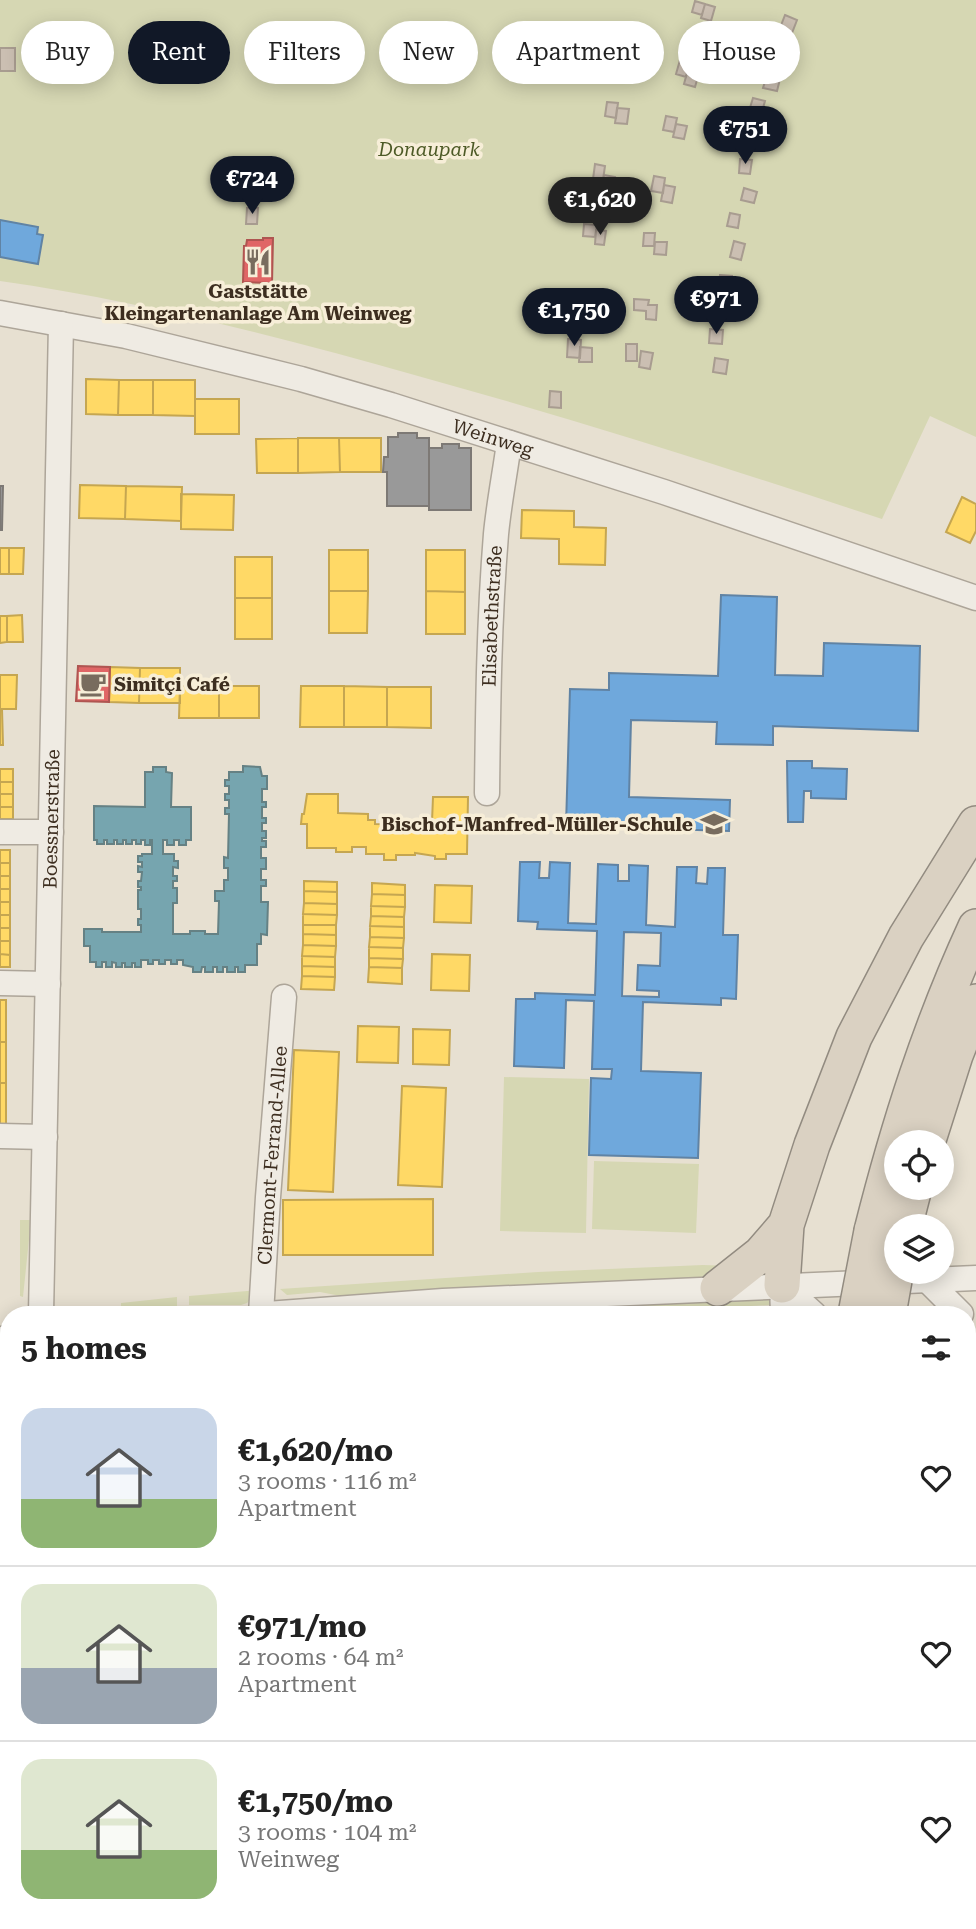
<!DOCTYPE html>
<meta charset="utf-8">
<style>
:root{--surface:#fff;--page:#f6f6f6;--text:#222;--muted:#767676;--line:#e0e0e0;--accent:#111827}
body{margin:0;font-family:"Roboto Serif",serif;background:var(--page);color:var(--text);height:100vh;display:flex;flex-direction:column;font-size:26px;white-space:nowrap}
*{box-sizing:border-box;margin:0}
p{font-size:23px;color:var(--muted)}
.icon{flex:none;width:38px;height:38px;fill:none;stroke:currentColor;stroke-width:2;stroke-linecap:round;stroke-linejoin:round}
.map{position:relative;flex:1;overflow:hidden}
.drawer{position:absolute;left:0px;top:1306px;width:976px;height:625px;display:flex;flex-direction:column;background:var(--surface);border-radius:28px 28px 0 0;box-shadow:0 4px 18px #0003}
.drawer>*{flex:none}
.hud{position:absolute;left:21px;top:21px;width:934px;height:63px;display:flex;gap:14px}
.tools{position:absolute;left:884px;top:1130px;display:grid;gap:14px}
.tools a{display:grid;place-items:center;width:70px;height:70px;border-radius:50%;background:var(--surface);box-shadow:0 4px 18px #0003;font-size:35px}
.price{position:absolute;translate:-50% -60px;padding:0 16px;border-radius:24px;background:var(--accent);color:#fff;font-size:23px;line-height:46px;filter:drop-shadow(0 2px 4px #0008)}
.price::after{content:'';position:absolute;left:50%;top:42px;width:21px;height:16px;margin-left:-10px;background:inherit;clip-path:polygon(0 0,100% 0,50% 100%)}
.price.on{background:#222;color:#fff}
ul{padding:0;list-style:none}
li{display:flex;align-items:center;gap:21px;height:175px;padding:0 21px}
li+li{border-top:2px solid var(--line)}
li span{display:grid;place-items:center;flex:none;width:196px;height:140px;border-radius:21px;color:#555}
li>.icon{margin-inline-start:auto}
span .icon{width:84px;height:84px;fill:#fffc;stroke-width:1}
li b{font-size:30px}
h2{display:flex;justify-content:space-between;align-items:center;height:84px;padding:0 21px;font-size:30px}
.chip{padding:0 24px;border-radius:32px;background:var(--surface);box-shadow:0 4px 18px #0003;font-size:24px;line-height:63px}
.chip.on{background:var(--accent);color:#fff}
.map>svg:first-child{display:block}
.green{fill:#d6d7b3}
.homes{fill:#ffd966;stroke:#c5a651;stroke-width:2}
.shops{fill:#e06666;stroke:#af5551;stroke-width:2}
.schools{fill:#6fa8dc;stroke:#6083a4;stroke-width:2;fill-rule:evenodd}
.public{fill:#76a5af;stroke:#658184;stroke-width:2}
.industry{fill:#999;stroke:#7d7975;stroke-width:2}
.building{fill:#cbbfb2;stroke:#a89c90;stroke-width:2}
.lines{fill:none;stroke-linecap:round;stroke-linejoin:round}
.minor-casing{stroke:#ada599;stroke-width:27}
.highway-casing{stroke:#928b80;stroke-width:38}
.minor{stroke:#efebe3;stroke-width:24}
.highway{stroke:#dad1c2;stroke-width:35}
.highway-bridge-casing{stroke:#928b80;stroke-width:38;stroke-linecap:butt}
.highway-bridge{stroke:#dad1c2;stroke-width:35}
.labels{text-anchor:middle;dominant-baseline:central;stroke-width:7;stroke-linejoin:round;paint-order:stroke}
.park-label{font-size:19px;font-style:italic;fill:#4d5a26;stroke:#f7eed8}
.poi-label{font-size:19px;font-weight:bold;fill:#3d2e20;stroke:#f7eed8}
.street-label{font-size:19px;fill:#3d2e20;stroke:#f7eed8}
</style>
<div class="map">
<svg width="976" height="1929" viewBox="0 0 976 1929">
<rect width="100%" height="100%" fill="#e7e0d1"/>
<path class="green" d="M 0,0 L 976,0 L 976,437 L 930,416 L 882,519 C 728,468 574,419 418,376 C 280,337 141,301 0,281 Z
M 504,1077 L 589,1079 L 586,1233 L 500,1231 Z
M 594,1161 L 699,1164 L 696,1233 L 592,1229 Z
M 20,1220 L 31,1220 L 23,1297 L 20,1296 Z
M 703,1265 L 734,1266 L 703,1277 L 674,1279 L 346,1297 L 320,1292 L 287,1295 L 280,1289 L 538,1272 Z
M 259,1290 L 247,1303 L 241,1305 L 189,1305 L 189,1296 Z
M 770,1293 L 770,1305 L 610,1314 L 437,1314 L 454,1309 Z
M 177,1297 L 177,1306 L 121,1308 L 121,1303 Z
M 976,1477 L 976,1829 L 968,1886 L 968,1519 Z
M 889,1922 L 963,1922 L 961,1929 L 887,1929 Z"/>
<path class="homes" d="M 86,379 L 119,380 L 118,415 L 86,414 Z
M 119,380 L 153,380 L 153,415 L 118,415 Z
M 153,380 L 195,380 L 195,416 L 153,415 Z
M 195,399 L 239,399 L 239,434 L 195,434 Z
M 298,438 L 339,438 L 340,472 L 298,473 Z
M 298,438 L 298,473 L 257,473 L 256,439 Z
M 339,438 L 381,438 L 381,472 L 340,472 Z
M 80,485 L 126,486 L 125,519 L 79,518 Z
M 126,486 L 182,487 L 181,521 L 125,519 Z
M 181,494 L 234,495 L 233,530 L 181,529 Z
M 962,497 L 976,504 L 976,531 L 970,543 L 946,532 Z
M 522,510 L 574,511 L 574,527 L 606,528 L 605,565 L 559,564 L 559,539 L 521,538 Z
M 0,548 L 9,548 L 9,574 L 0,574 Z
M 9,548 L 24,548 L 23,574 L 9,574 Z
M 329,550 L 368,550 L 368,591 L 329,591 Z
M 426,550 L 465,550 L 465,592 L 426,591 Z
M 235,557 L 272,557 L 272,598 L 235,598 Z
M 329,591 L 368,591 L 367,633 L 329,633 Z
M 426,591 L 465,592 L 465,634 L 426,634 Z
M 235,598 L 272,598 L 272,639 L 235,639 Z
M 22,615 L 23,642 L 7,642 L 7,616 Z
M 0,616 L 7,616 L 7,642 L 0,643 Z
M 110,667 L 140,668 L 139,703 L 109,702 Z
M 140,668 L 180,668 L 180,703 L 139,703 Z
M 0,675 L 17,675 L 16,709 L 0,709 Z
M 180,686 L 219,686 L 219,718 L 179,718 Z
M 219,686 L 259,686 L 259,718 L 219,718 Z
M 301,686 L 344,686 L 344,727 L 300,727 Z
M 344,686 L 387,687 L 387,727 L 344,727 Z
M 387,687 L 431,687 L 431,728 L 387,727 Z
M 0,709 L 2,709 L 3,745 L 0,745 Z
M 0,769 L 13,769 L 13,782 L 0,782 Z
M 0,782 L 13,782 L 13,794 L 0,794 Z
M 0,794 L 13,794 L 13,807 L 0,807 Z
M 307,794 L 338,794 L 338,813 L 368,814 L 368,820 L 375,820 L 375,824 L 416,825 L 416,822 L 432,822 L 433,797 L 468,797 L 467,854 L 446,854 L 446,859 L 435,859 L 435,856 L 415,853 L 415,855 L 396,855 L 396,860 L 384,860 L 384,854 L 366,854 L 366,847 L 352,847 L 352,852 L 336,852 L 336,848 L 307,848 L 307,824 L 301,824 L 302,814 L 304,814 Z
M 0,807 L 13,807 L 13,819 L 0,819 Z
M 0,850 L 10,850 L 10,863 L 0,863 Z
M 0,863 L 10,863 L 10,876 L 0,876 Z
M 0,876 L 10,876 L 10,889 L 0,889 Z
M 304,881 L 337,882 L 337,892 L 304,891 Z
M 372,883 L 405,885 L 405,895 L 372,894 Z
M 435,885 L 472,886 L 471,923 L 434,922 Z
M 0,889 L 10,889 L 10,902 L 0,902 Z
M 304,891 L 337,892 L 337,904 L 304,903 Z
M 372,894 L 405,895 L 405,907 L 371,906 Z
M 0,902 L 10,902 L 10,915 L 0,915 Z
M 304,903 L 337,904 L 337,915 L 303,914 Z
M 371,906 L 405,907 L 404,917 L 371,916 Z
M 303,914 L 337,915 L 336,925 L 303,925 Z
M 0,915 L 10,915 L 10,928 L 0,928 Z
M 371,916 L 404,917 L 404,927 L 370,926 Z
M 303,925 L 336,925 L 336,935 L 303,934 Z
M 370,926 L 404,927 L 404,938 L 370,937 Z
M 0,928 L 10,928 L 10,941 L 0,941 Z
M 303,934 L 336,935 L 336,946 L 303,945 Z
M 370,937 L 404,938 L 403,948 L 369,947 Z
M 0,941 L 10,941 L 10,955 L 0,954 Z
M 303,945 L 336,946 L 335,957 L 302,956 Z
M 369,947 L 403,948 L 403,959 L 369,958 Z
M 0,954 L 10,955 L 10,967 L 0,967 Z
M 432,954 L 470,955 L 469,991 L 431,990 Z
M 302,956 L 335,957 L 335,967 L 302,966 Z
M 369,958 L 403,959 L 402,968 L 369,967 Z
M 302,966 L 335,967 L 335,977 L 302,976 Z
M 369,967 L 402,968 L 402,984 L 368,982 Z
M 302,976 L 335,977 L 334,990 L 301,989 Z
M 0,1000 L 6,1000 L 6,1042 L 0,1042 Z
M 358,1026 L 399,1027 L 398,1063 L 357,1062 Z
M 413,1029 L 450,1030 L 449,1065 L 413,1064 Z
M 0,1042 L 6,1042 L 6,1083 L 0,1083 Z
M 294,1050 L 339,1052 L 333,1192 L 288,1190 Z
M 0,1083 L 6,1083 L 6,1125 L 0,1125 Z
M 402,1086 L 446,1088 L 442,1187 L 398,1185 Z
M 433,1199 L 433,1255 L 283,1255 L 283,1200 Z
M 22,1922 L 54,1922 L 54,1928 L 22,1928 Z
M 85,1922 L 141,1922 L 141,1928 L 85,1927 Z
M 343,1922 L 379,1922 L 379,1929 L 343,1929 Z
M 379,1922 L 402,1922 L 402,1929 L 379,1929 Z
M 402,1922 L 419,1922 L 419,1929 L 402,1929 Z
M 419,1922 L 438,1922 L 438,1929 L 419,1929 Z
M 438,1922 L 458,1922 L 458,1929 L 438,1929 Z
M 458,1922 L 477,1922 L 477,1929 L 458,1929 Z
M 477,1922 L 495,1922 L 496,1929 L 477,1929 Z
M 660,1922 L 697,1922 L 698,1929 L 661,1929 Z"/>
<path class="shops" d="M 263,238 L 273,238 L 272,283 L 243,282 L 244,246 L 246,246 L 247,240 L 263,240 Z
M 78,666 L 110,667 L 109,702 L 76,701 Z"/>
<path class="schools" d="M 0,220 L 38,227 L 37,234 L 43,235 L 38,264 L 0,257 Z
M 721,595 L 777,597 L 775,675 L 823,676 L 824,643 L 920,646 L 918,731 L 773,726 L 773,745 L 716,744 L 717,722 L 631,720 L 629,797 L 730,800 L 729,831 L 566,826 L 570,689 L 609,690 L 609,673 L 718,676 Z
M 787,761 L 812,761 L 812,768 L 847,769 L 846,799 L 811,798 L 811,791 L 804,791 L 803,822 L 788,822 Z
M 520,862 L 540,862 L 539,878 L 549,878 L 550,862 L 570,863 L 568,923 L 596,924 L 598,864 L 618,865 L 618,881 L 629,881 L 629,865 L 648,866 L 646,925 L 675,927 L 677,867 L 697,867 L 696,883 L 707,884 L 708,868 L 725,868 L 723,935 L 738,935 L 736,999 L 721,998 L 721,1005 L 643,1002 L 641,1071 L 701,1073 L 698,1158 L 589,1155 L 591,1078 L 611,1079 L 612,1069 L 592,1069 L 594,1001 L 566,1000 L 564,1068 L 514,1066 L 516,999 L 535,999 L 535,993 L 595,995 L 597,931 L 537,929 L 538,922 L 518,921 ZM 624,932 L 661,933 L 660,966 L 638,965 L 637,990 L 659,991 L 659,997 L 622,996 Z"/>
<path class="public" d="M 243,766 L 260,767 L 262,776 L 267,776 L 267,789 L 262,789 L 262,802 L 266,802 L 266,807 L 262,807 L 262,818 L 266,818 L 266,823 L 262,823 L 262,831 L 266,831 L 266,838 L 262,838 L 262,841 L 266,841 L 266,847 L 261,847 L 261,858 L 266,858 L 266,869 L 261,869 L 261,880 L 266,880 L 266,886 L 261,886 L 261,902 L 268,902 L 267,935 L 261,934 L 261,944 L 257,944 L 257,965 L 245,965 L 245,972 L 238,972 L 238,967 L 235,967 L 235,972 L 227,972 L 227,967 L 223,967 L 223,972 L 217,972 L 217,967 L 213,967 L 213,972 L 205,972 L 205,967 L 202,967 L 201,972 L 193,972 L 193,967 L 183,965 L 183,960 L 177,960 L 177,964 L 171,964 L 171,960 L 165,960 L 165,964 L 159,964 L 159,960 L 153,960 L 153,964 L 148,964 L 148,960 L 141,960 L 141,967 L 135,967 L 135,963 L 132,963 L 132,967 L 125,967 L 125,963 L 122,963 L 122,967 L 116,967 L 116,963 L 112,962 L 112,967 L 106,967 L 106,962 L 102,962 L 102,967 L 96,967 L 96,962 L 90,962 L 90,946 L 84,946 L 84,929 L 102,929 L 102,932 L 141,932 L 141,925 L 138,925 L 138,919 L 141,919 L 141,909 L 138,909 L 138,890 L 141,890 L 141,887 L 138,887 L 138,881 L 141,881 L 142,872 L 138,872 L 138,866 L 142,867 L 142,862 L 138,862 L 138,856 L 142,856 L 142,854 L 152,854 L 152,840 L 150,840 L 150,845 L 145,845 L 145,840 L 141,840 L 141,844 L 136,844 L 136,840 L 132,840 L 132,844 L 126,844 L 126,840 L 123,840 L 123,844 L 117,844 L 117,840 L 114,840 L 114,844 L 107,844 L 107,840 L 104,840 L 104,844 L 97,844 L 97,840 L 94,840 L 94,806 L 145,807 L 145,772 L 153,772 L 153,767 L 166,767 L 166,772 L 172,773 L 171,807 L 191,807 L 191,840 L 186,840 L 186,845 L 179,845 L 179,840 L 174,840 L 174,845 L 167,845 L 167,840 L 163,840 L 163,854 L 174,854 L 174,861 L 178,861 L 178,868 L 173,867 L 173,876 L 177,876 L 177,881 L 173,881 L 173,888 L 177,888 L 177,903 L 173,903 L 173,934 L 190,934 L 190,931 L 205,931 L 205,934 L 218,934 L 219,901 L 215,901 L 215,891 L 224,891 L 224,880 L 228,880 L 228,868 L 224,868 L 224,857 L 228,858 L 229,814 L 225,814 L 225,808 L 229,808 L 229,800 L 225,800 L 225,794 L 229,794 L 229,786 L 225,786 L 225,780 L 229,780 L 229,772 L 243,772 Z"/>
<path class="industry" d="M 398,433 L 417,433 L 417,438 L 429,438 L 429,506 L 387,506 L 387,472 L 383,472 L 384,457 L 388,457 L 388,437 L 398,437 Z
M 442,444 L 459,444 L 459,448 L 471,448 L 471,510 L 429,510 L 429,448 L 442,448 Z
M 0,486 L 3,486 L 2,530 L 0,530 Z"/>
<path class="building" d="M 695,1 L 705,4 L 702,15 L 692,12 Z
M 705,4 L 715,7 L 711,21 L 701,18 Z
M 785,15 L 797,20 L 792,33 L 780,28 Z
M 766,42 L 778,47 L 775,58 L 762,54 Z
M 622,46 L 632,48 L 628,60 L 619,58 Z
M 0,48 L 15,48 L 15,71 L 0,71 Z
M 630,55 L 640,58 L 637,71 L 626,68 Z
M 680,60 L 690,63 L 686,77 L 676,74 Z
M 688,69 L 699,73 L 695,87 L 684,84 Z
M 767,75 L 780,79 L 777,91 L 763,88 Z
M 753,98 L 765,101 L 761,115 L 749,111 Z
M 607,102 L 618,103 L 616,118 L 605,116 Z
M 617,108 L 629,109 L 627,124 L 615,123 Z
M 666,116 L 677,118 L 674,132 L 663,130 Z
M 676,124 L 687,126 L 684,139 L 673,137 Z
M 756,128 L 769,131 L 765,147 L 752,144 Z
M 740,159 L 752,160 L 750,174 L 739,173 Z
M 595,164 L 605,166 L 603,180 L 593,179 Z
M 604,175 L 615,177 L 613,189 L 602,187 Z
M 654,176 L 665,178 L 663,193 L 651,191 Z
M 664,185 L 675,187 L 672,203 L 661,201 Z
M 744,188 L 757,192 L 754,203 L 741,200 Z
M 247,208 L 258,208 L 257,224 L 246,224 Z
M 730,213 L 740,215 L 738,228 L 727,226 Z
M 584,224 L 597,225 L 595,237 L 583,236 Z
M 596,230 L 606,231 L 604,245 L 595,244 Z
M 644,233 L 655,233 L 654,246 L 643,246 Z
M 734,241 L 745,244 L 741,260 L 730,257 Z
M 655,242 L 667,242 L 666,255 L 654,254 Z
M 720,275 L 732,276 L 731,293 L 718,292 Z
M 574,289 L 586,290 L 583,308 L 573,307 Z
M 584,297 L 595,297 L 594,315 L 583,314 Z
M 634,299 L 649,300 L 648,305 L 657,305 L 656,320 L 646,319 L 646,311 L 634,310 Z
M 724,304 L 737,306 L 735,321 L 723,320 Z
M 710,329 L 723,330 L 722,344 L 709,343 Z
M 568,339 L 581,340 L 580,358 L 567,357 Z
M 626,344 L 637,344 L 637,361 L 626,361 Z
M 580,347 L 592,348 L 592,362 L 579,362 Z
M 641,351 L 653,353 L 650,369 L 639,367 Z
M 715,358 L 728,360 L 726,374 L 713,372 Z
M 550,391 L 561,392 L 561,408 L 549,407 Z"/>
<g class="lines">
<g class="minor-casing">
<g id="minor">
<path id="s1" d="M 0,313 L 126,336 L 301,379 L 391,405 L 664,492 L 976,598"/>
<path id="s2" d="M 487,793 C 488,706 489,620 496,534 C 499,503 505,473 509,443"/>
<path d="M 0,832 L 51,832"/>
<path d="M 0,983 L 48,984"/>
<path d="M 0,1136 L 45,1137"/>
<path d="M 927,1280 L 961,1314"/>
<path d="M 782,1285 L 814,1314"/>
<path d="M 782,1285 L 783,1314"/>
<path id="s3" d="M 41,1314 L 61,324"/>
<path id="s4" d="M 261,1314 L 268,1197 L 284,997"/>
<path d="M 267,1314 L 443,1301 L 976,1278"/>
<path d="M 0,1339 L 9,1338"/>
<path d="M 0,1368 L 9,1367"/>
<path d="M 0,1685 L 9,1673"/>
<path d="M 160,1922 L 160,1929"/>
<path d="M 539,1922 L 539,1929"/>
<path d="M 709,1922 L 709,1929"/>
</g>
</g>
<g class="highway-casing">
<path id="highway" d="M 927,1143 L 955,1055 L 976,1002
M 904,1227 L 914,1188
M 872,1231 C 899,1124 930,1027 976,927
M 782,1285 L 786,1225 L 812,1145 L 854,1037 L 906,937 L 976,824
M 718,1288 L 761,1254 L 786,1225
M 968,1368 L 976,1355
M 746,1929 L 746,1922
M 786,1929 L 787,1922
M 816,1929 L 817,1922
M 844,1929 L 846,1922"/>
</g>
<use href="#minor" class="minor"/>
<use href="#highway" class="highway"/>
<g class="highway-bridge-casing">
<path id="highway-bridge" d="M 856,1314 L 872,1231
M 888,1314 L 896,1269"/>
</g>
<use href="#highway-bridge" class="highway-bridge"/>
</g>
<defs>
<g id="restaurant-bare" transform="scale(2.1)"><path d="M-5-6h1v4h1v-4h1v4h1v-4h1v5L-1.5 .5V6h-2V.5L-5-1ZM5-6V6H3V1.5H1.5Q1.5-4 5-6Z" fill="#786c5e" stroke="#f7eed8" stroke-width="2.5" paint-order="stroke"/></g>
<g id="cafe-bare" transform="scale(2.1)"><path d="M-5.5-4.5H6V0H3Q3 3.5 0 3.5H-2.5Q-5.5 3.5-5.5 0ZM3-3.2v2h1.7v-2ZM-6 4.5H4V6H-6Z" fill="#786c5e" stroke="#f7eed8" stroke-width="2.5" paint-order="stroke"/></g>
<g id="school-bare" transform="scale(2.1)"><path d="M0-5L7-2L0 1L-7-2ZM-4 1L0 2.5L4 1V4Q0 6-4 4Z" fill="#786c5e" stroke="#f7eed8" stroke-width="2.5" paint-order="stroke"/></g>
</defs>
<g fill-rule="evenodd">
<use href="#restaurant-bare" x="258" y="262"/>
<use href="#cafe-bare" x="93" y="684"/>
<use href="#school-bare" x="714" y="824"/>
</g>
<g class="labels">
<g class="park-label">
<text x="429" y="149">Donaupark</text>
</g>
<g class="poi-label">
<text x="258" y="291">Gaststätte<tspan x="258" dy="22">Kleingartenanlage Am Weinweg</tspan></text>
<text x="114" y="684" text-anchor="start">Simitçi Café</text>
<text x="693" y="824" text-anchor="end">Bischof-Manfred-Müller-Schule</text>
</g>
<g class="street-label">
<text stroke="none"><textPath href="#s1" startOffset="509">Weinweg</textPath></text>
<text stroke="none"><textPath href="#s2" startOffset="177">Elisabethstraße</textPath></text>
<text stroke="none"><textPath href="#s3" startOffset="495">Boessnerstraße</textPath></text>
<text stroke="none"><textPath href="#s4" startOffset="159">Clermont-Ferrand-Allee</textPath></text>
</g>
</g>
</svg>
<div class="tools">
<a><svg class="icon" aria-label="locate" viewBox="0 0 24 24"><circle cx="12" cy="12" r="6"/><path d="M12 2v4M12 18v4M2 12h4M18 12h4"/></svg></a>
<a><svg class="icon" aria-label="layers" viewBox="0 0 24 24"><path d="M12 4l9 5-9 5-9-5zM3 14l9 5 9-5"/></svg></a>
</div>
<b class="price" style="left:745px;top:166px">€751</b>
<b class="price" style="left:252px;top:216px">€724</b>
<b class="price on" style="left:600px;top:237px">€1,620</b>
<b class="price" style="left:716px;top:336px">€971</b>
<b class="price" style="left:574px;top:348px">€1,750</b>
<div class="hud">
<a class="chip">Buy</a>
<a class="chip on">Rent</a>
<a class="chip">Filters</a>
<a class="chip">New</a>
<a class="chip">Apartment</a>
<a class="chip">House</a>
</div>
<section class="drawer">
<h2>5 homes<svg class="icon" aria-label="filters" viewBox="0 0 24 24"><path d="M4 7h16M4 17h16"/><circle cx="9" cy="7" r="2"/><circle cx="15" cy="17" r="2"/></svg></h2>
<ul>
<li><span style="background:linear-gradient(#c9d6e8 65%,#8fb573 0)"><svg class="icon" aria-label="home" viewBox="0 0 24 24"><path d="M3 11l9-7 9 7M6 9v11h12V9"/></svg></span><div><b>€1,620/mo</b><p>3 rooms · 116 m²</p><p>Apartment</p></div><svg class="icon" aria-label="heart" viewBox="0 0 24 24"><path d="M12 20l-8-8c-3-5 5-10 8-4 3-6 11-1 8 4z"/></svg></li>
<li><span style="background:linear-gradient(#dfe7d0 60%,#9aa5b1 0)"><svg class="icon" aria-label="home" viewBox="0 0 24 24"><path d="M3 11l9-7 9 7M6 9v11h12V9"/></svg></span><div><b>€971/mo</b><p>2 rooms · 64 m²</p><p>Apartment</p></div><svg class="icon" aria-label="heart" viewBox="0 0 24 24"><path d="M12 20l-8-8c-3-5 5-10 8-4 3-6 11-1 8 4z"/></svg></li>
<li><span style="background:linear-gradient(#dfe7d0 65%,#8fb573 0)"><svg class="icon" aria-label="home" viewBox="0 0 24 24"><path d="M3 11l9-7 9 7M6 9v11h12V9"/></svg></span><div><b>€1,750/mo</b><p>3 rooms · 104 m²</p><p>Weinweg</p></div><svg class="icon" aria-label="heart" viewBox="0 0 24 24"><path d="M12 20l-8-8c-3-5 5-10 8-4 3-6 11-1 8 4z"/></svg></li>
</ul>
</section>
</div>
